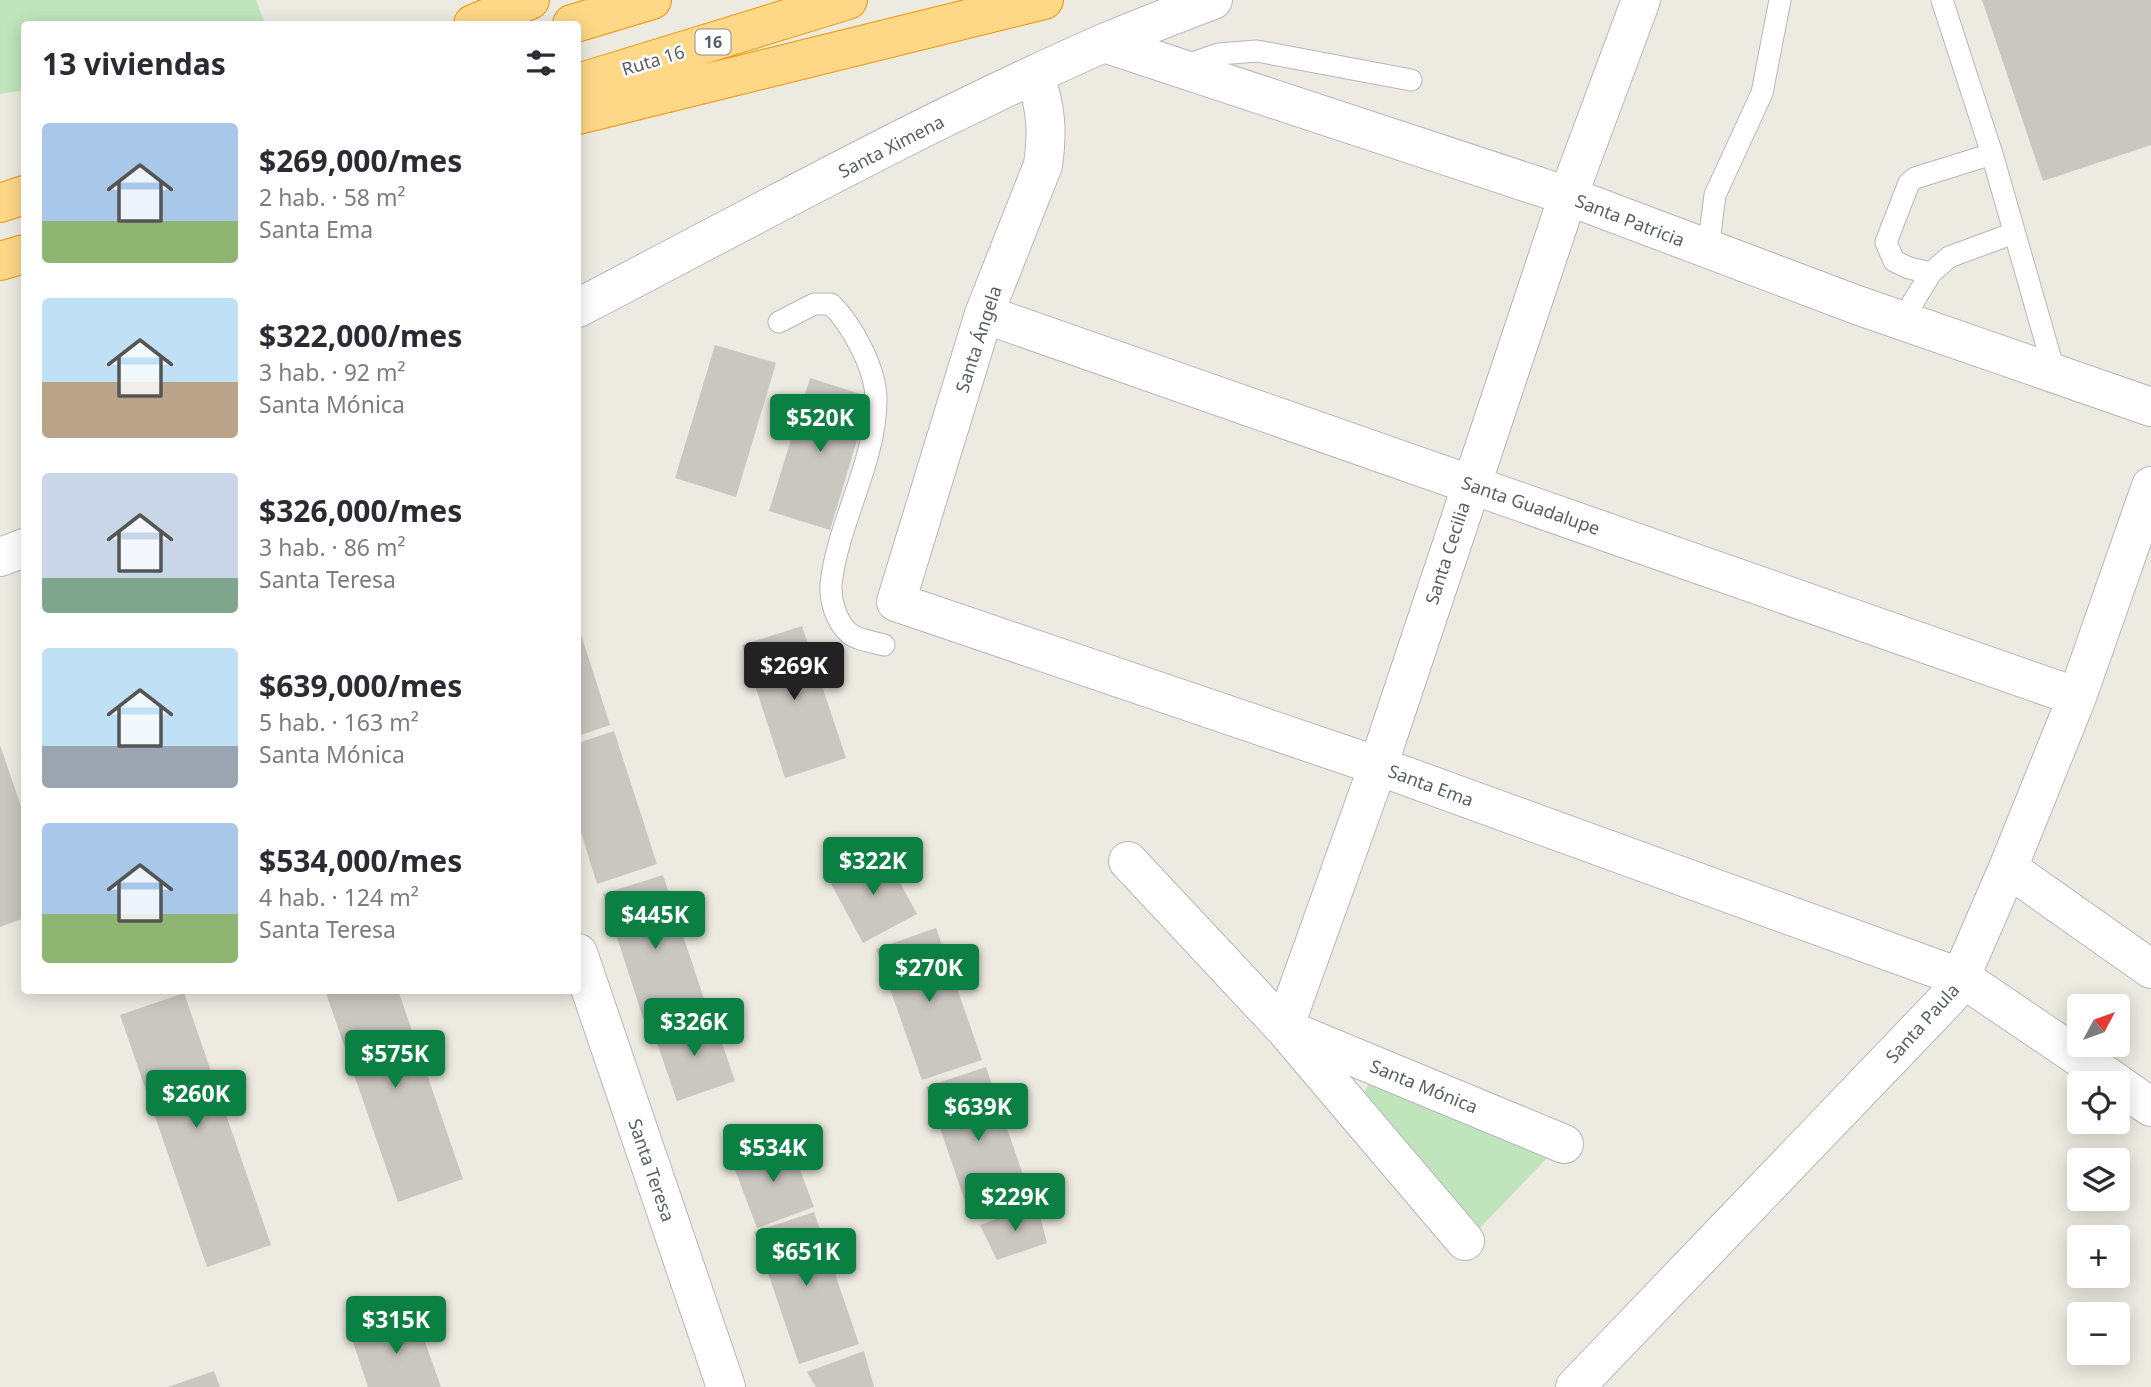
<!DOCTYPE html>
<html lang="es">
<meta charset="utf-8">
<style>
:root{--surface:#fff;--page:#f7f7f7;--text:#2b2b33;--muted:#7c7c81;--accent:#0b8043}
body{margin:0;font-family:"Noto Sans",sans-serif;background:var(--page);color:var(--text);height:100vh;display:flex;flex-direction:column;font-size:26px;white-space:nowrap}
*{box-sizing:border-box;margin:0}
p{font-size:23px;color:var(--muted)}
.icon{flex:none;width:38px;height:38px;fill:none;stroke:currentColor;stroke-width:2;stroke-linecap:round;stroke-linejoin:round}
.map{position:relative;flex:1;overflow:hidden}
.details{position:absolute;left:21px;top:21px;width:560px;height:973px;display:flex;flex-direction:column;background:var(--surface);border-radius:7px;box-shadow:0 4px 18px #0003}
.details>*{flex:none}
.needle{width:46px;rotate:49deg}
.tools{position:absolute;left:2067px;top:994px;display:grid;gap:14px}
.tools a{display:grid;place-items:center;width:63px;height:63px;border-radius:7px;background:var(--surface);box-shadow:0 4px 18px #0003;font-size:35px}
.price{position:absolute;translate:-50% -60px;padding:0 16px;border-radius:7px;background:var(--accent);color:#fff;font-size:23px;line-height:46px;filter:drop-shadow(0 2px 4px #0008)}
.price::after{content:'';position:absolute;left:50%;top:42px;width:21px;height:16px;margin-left:-10px;background:inherit;clip-path:polygon(0 0,100% 0,50% 100%)}
.price.current{background:#222;color:#fff}
ul{padding:0;list-style:none}
li{display:flex;align-items:center;gap:21px;height:175px;padding:0 21px}
li span{display:grid;place-items:center;flex:none;width:196px;height:140px;border-radius:7px;color:#555}
li>.icon{margin-inline-start:auto}
span .icon{width:84px;height:84px;fill:#fffc;stroke-width:1}
li b{font-size:30px}
h2{display:flex;justify-content:space-between;align-items:center;height:84px;padding:0 21px;font-size:30px}
.map>svg:first-child{display:block}
.green{fill:#c0e5bd}
.building{fill:#cac6c0}
.lines{fill:none;stroke-linecap:round;stroke-linejoin:round}
.service-casing{stroke:#b4b8bc;stroke-width:23}
.minor-casing{stroke:#b4b8bc;stroke-width:40}
.motorway-casing{stroke:#ee9300;stroke-width:40}
.service{stroke:#fff;stroke-width:21}
.minor{stroke:#fff;stroke-width:38}
.motorway{stroke:#fed787;stroke-width:38}
.labels{text-anchor:middle;dominant-baseline:central;stroke-width:5;stroke-linejoin:round;paint-order:stroke}
.shield{fill:#fff;stroke:#8c8e91;stroke-width:2}
.shield-label{font-size:16px;font-weight:bold;fill:#5a5e62}
.street-label{font-size:18px;fill:#5a5e62;stroke:#fff}
</style>
<div class="map">
<svg width="2151" height="1387" viewBox="0 0 2151 1387">
<rect width="100%" height="100%" fill="#edeae1"/>
<path class="green" d="M 0,0 L 256,0 L 265,24 L 24,24 L 24,90 L 0,94 Z
M 1371,1079 L 1547,1158 L 1479,1229 L 1359,1103 Z"/>
<path class="building" d="M 1982,0 L 2151,0 L 2151,145 L 2043,181 Z
M 715,345 L 776,363 L 736,497 L 675,478 Z
M 810,378 L 870,397 L 830,530 L 769,511 Z
M 578,625 L 610,725 L 578,736 Z
M 802,626 L 846,758 L 785,778 L 742,645 Z
M 614,731 L 657,864 L 597,884 L 578,823 L 578,743 Z
M 0,745 L 24,815 L 24,918 L 0,927 Z
M 883,851 L 917,914 L 863,943 L 829,880 Z
M 663,875 L 707,1008 L 646,1027 L 603,894 Z
M 936,928 L 982,1060 L 922,1080 L 876,949 Z
M 325,990 L 398,990 L 463,1179 L 398,1202 Z
M 184,993 L 271,1245 L 207,1267 L 120,1015 Z
M 712,1014 L 735,1081 L 677,1101 L 654,1034 Z
M 986,1067 L 1031,1198 L 971,1219 L 926,1087 Z
M 789,1141 L 814,1207 L 757,1228 L 732,1162 Z
M 1037,1204 L 1047,1243 L 997,1260 L 980,1225 Z
M 814,1212 L 859,1344 L 799,1364 L 754,1232 Z
M 415,1314 L 441,1387 L 368,1387 L 351,1336 Z
M 864,1351 L 874,1387 L 816,1387 L 807,1372 Z
M 214,1371 L 220,1387 L 168,1387 Z"/>
<g class="lines">
<g class="service-casing">
<path id="service" d="M 1942,0 L 1992,154 L 2055,374
M 1184,66 L 1219,54 L 1257,51 L 1411,80
M 1708,249 L 1715,195 L 1762,93 L 1780,0
M 1931,273 L 1909,268 L 1894,261 L 1886,242 L 1909,183 L 1915,178 L 1992,154
M 1902,320 L 1931,273 L 1949,257 L 2014,233
M 779,322 L 814,304 L 831,304 C 852,325 876,369 876,399 C 876,463 838,521 831,584 C 830,601 836,621 849,633 C 857,640 874,642 884,645"/>
</g>
<g class="minor-casing">
<path id="minor" d="M 1104,43 L 1568,196 L 1857,305 L 2151,407
M 1035,76 C 1046,107 1048,133 1043,165 L 984,314 L 896,602 L 1378,766 L 1962,978 L 2117,1083
M 578,308 C 751,218 924,122 1104,43 C 1140,28 1176,14 1213,0
M 984,314 L 2077,697
M 0,557 L 24,548
M 1128,861 L 1284,1028 L 1465,1241
M 2008,868 L 2151,969
M 578,953 L 726,1387
M 2118,1084 L 2151,1107
M 1564,1144 L 1284,1028 L 1378,766 L 1568,196 L 1641,0
M 1575,1387 L 1948,998 L 1956,988 L 2008,868 L 2077,697 L 2151,486"/>
</g>
<g class="motorway-casing">
<path id="motorway" d="M 473,24 L 530,0
M 572,24 L 652,0
M 578,83 L 848,0
M 578,115 L 1044,0
M 0,203 L 24,195
M 0,261 L 24,254"/>
</g>
<use href="#service" class="service"/>
<use href="#minor" class="minor"/>
<use href="#motorway" class="motorway"/>
</g>
<g class="labels">
<rect class="shield" x="695.5" y="29.5" width="35" height="25" rx="5"/>
<g class="shield-label">
<text x="713" y="42">16</text>
</g>
<g class="street-label">
<text transform="translate(653 60) rotate(-17)">Ruta 16</text>
<text transform="translate(891 146) rotate(-27)">Santa Ximena</text>
<text transform="translate(1630 220) rotate(21)">Santa Patricia</text>
<text transform="translate(978 339) rotate(-72)">Santa Ángela</text>
<text transform="translate(1531 505) rotate(19)">Santa Guadalupe</text>
<text transform="translate(1447 553) rotate(-72)">Santa Cecilia</text>
<text transform="translate(1431 785) rotate(20)">Santa Ema</text>
<text transform="translate(1922 1023) rotate(-48)">Santa Paula</text>
<text transform="translate(1424 1086) rotate(22)">Santa Mónica</text>
<text transform="translate(652 1170) rotate(71)">Santa Teresa</text>
</g>
</g>
</svg>
<div class="tools">
<a><svg class="needle" viewBox="-14 -14 28 28"><path d="M0-13l5 13h-10z" fill="#e53935"/><path d="M0 13l5-13h-10z" fill="#7c7c81"/></svg></a>
<a><svg class="icon" aria-label="locate" viewBox="0 0 24 24"><circle cx="12" cy="12" r="6"/><path d="M12 2v4M12 18v4M2 12h4M18 12h4"/></svg></a>
<a><svg class="icon" aria-label="layers" viewBox="0 0 24 24"><path d="M12 4l9 5-9 5-9-5zM3 14l9 5 9-5"/></svg></a>
<a>+</a>
<a>−</a>
</div>
<b class="price" style="left:820px;top:454px">$520K</b>
<b class="price current" style="left:794px;top:702px">$269K</b>
<b class="price" style="left:873px;top:897px">$322K</b>
<b class="price" style="left:655px;top:951px">$445K</b>
<b class="price" style="left:929px;top:1004px">$270K</b>
<b class="price" style="left:694px;top:1058px">$326K</b>
<b class="price" style="left:395px;top:1090px">$575K</b>
<b class="price" style="left:196px;top:1130px">$260K</b>
<b class="price" style="left:978px;top:1143px">$639K</b>
<b class="price" style="left:773px;top:1184px">$534K</b>
<b class="price" style="left:1015px;top:1233px">$229K</b>
<b class="price" style="left:806px;top:1288px">$651K</b>
<b class="price" style="left:396px;top:1356px">$315K</b>
<section class="details">
<h2>13 viviendas<svg class="icon" aria-label="filters" viewBox="0 0 24 24"><path d="M4 7h16M4 17h16"/><circle cx="9" cy="7" r="2"/><circle cx="15" cy="17" r="2"/></svg></h2>
<ul>
<li><span style="background:linear-gradient(#a9c7e8 70%,#8fb573 0)"><svg class="icon" aria-label="home" viewBox="0 0 24 24"><path d="M3 11l9-7 9 7M6 9v11h12V9"/></svg></span><div><b>$269,000/mes</b><p>2 hab. · 58 m²</p><p>Santa Ema</p></div></li>
<li><span style="background:linear-gradient(#bfe0f5 60%,#b9a48a 0)"><svg class="icon" aria-label="home" viewBox="0 0 24 24"><path d="M3 11l9-7 9 7M6 9v11h12V9"/></svg></span><div><b>$322,000/mes</b><p>3 hab. · 92 m²</p><p>Santa Mónica</p></div></li>
<li><span style="background:linear-gradient(#c9d6e8 75%,#7fa58c 0)"><svg class="icon" aria-label="home" viewBox="0 0 24 24"><path d="M3 11l9-7 9 7M6 9v11h12V9"/></svg></span><div><b>$326,000/mes</b><p>3 hab. · 86 m²</p><p>Santa Teresa</p></div></li>
<li><span style="background:linear-gradient(#bfe0f5 70%,#9aa5b1 0)"><svg class="icon" aria-label="home" viewBox="0 0 24 24"><path d="M3 11l9-7 9 7M6 9v11h12V9"/></svg></span><div><b>$639,000/mes</b><p>5 hab. · 163 m²</p><p>Santa Mónica</p></div></li>
<li><span style="background:linear-gradient(#a9c7e8 65%,#8fb573 0)"><svg class="icon" aria-label="home" viewBox="0 0 24 24"><path d="M3 11l9-7 9 7M6 9v11h12V9"/></svg></span><div><b>$534,000/mes</b><p>4 hab. · 124 m²</p><p>Santa Teresa</p></div></li>
</ul>
</section>
</div>
